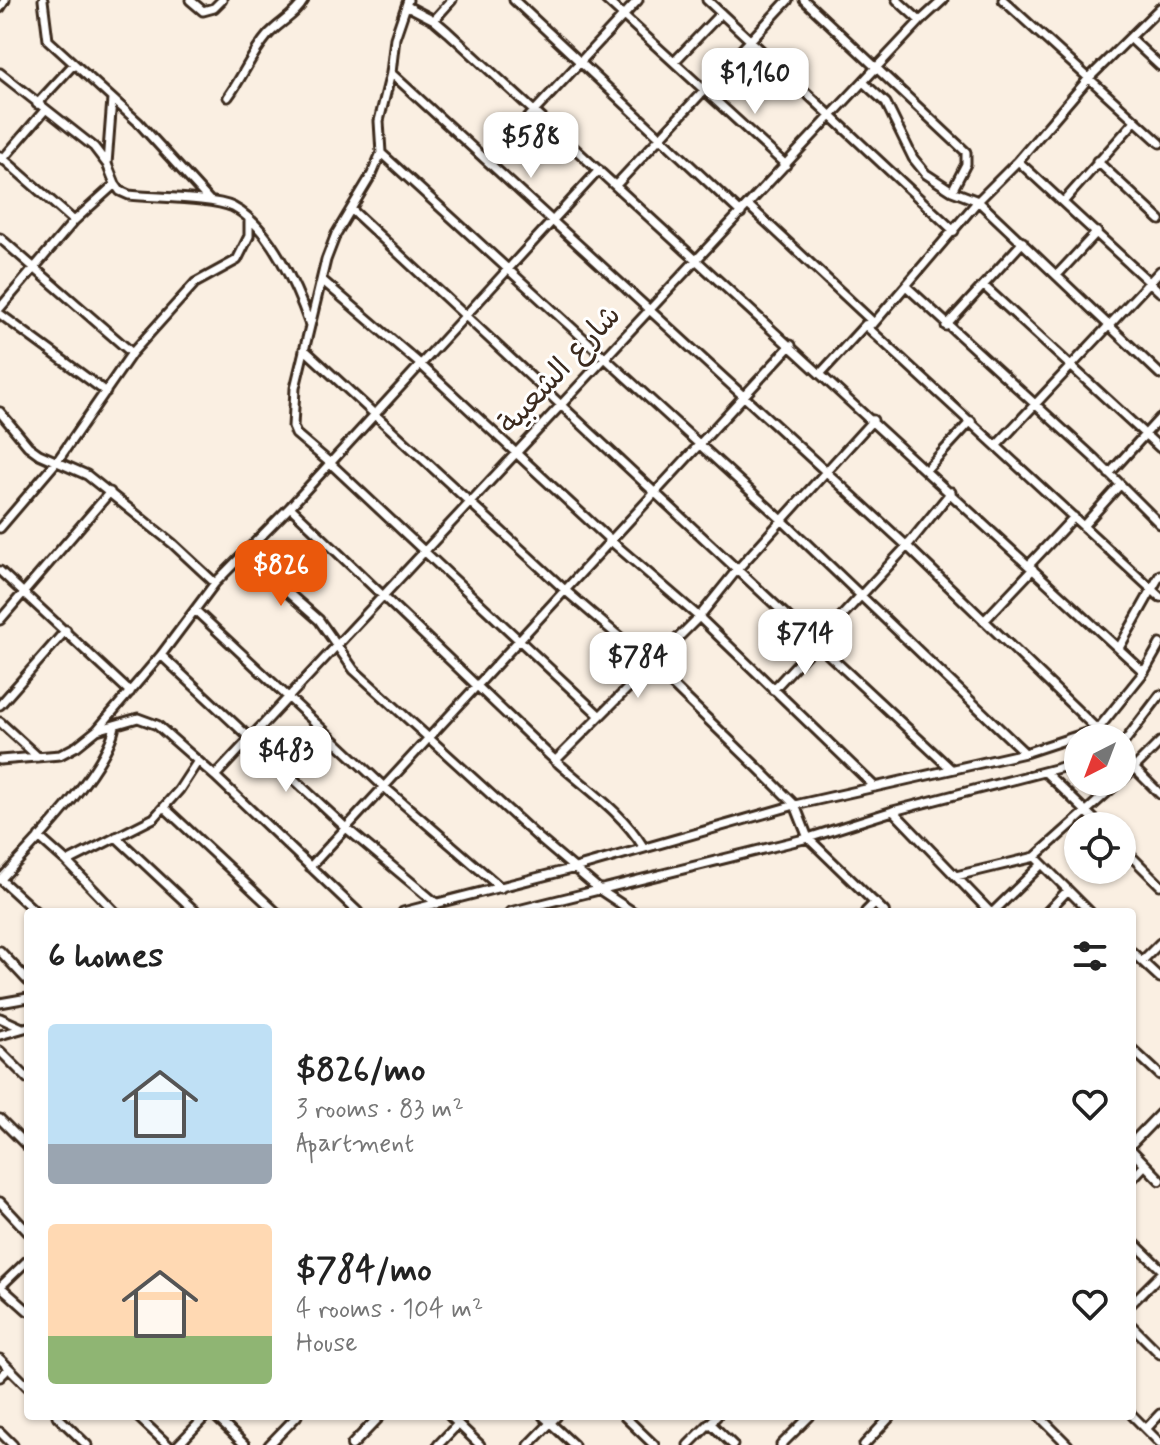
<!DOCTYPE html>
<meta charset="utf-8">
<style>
:root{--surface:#fff;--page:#f2f2f2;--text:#222;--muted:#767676;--accent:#ea580c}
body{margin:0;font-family:Mynerve,"Playpen Sans Arabic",sans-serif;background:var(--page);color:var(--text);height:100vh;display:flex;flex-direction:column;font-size:30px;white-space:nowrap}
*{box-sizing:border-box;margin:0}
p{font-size:26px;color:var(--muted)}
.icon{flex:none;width:44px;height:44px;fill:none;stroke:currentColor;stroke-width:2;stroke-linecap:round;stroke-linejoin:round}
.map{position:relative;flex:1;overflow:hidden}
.drawer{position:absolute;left:24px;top:908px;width:1112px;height:512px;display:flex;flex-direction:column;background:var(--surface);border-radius:8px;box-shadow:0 2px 6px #0004}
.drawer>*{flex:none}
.needle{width:52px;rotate:222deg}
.tools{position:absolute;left:1064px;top:724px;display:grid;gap:16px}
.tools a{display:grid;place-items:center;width:72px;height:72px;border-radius:50%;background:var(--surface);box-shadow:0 2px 6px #0004;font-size:40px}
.price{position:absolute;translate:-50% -68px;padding:0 18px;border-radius:16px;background:#fff;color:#222;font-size:26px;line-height:52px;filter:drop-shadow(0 2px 4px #0008)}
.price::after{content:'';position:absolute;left:50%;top:48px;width:24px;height:18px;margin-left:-12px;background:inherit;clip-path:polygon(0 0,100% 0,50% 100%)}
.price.active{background:var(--accent);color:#fff}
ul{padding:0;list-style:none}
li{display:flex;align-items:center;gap:24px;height:200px;padding:0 24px}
li span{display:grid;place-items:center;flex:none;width:224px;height:160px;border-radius:8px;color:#555}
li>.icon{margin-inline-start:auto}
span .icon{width:96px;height:96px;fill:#fffc;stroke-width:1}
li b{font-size:34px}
h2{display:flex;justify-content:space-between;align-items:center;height:96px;padding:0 24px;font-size:34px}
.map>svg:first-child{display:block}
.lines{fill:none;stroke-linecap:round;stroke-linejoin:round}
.minor-casing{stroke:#3b2a1e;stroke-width:13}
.tertiary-casing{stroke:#3b2a1e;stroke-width:14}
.minor{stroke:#fff;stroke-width:7}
.tertiary{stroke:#fff;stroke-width:8}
.labels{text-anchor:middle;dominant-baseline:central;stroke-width:6;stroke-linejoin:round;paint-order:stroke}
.street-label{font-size:30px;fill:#3b2a1e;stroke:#fff}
</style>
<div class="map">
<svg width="1160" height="1445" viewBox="0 0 1160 1445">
<rect width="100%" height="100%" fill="#faefe2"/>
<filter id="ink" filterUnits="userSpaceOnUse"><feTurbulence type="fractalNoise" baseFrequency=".0125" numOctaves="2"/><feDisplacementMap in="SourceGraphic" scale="16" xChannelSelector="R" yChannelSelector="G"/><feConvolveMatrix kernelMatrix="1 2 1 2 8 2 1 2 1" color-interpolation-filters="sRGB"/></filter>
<g filter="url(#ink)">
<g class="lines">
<g class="minor-casing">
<path id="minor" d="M 43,0 L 48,40 L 138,122 L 209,200
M 190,0 L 203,11 L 214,8 L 222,0
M 408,0 L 395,38 L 391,73 L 379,121 L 381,153 L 372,174 L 336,234 L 326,260 L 295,388 L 293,427 L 296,434 L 330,463 L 599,715
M 514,0 L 741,213
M 606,0 L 786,165
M 707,0 L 954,231
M 804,0 L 966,152 L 966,164 L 952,191
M 897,0 L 920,21
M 1003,0 L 1160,143
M 407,6 L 434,20 L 448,32 L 1144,672
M 0,8 L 5,0
M 434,20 L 452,0
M 1130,38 L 1160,66
M 674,62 L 721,13
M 0,73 L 94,147 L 107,164 L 115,184 L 120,191 L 129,195 C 155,198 212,197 233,207 C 270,226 297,288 310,325
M 391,73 L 907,546 L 1106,738
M 863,82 L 886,103 L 913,158 L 926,174 L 952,191 L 978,201 L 1160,374
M 228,97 C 242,78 251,55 267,36 C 278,23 295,16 304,0
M 37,104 L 73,65
M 381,153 L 782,520 L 1025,753
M 0,156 L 74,221
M 2,160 L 45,110
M 488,161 L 638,0
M 1018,161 L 1160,292
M 1097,161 L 1160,220
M 107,164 L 112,99
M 616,185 L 788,0
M 1064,201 L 1135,121
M 748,205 L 874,323
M 352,210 L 951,769
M 0,238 L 132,353 L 195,283 L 237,260 L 249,236 L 249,219
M 1057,275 L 1097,232
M 322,280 L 420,364 L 611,541 L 699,617 L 875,787
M 984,286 L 1160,448
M 907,287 L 1094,458 L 1160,524
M 0,308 L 74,221 L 115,184
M 0,314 L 106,392
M 865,325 L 1160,597
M 946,326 L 1023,242
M 304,349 L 566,591 L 652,665 L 759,769 L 795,805 L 808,838 L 875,903
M 821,373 L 865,325 L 874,323 L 978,201 L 1018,161 L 1089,78 L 1160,8
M 0,412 L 28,446 L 39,454 L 87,475 L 172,543 L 215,583
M 997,445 L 1160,271
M 926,470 L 971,421
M 1109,474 L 1160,418
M 290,507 C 375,588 460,670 545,751 C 579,784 619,807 644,848
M 1084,525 L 1119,486
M 0,528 L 58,460 L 132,353
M 244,554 L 319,620 L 354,670 L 540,839 L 600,890 L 633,912
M 1029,565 L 1074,517
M 0,571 L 130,692
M 195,610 L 383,786 L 501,888
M 0,620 L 110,492
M 984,621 L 1033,569
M 1119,648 L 1160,575
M 161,655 L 345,827 L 437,904
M 773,690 L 907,546 L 951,492
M 0,705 L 66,630
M 0,722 L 38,757
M 97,730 L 138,718 L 157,725 L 215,776 L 358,912
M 1122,745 L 1160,695
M 1122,756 L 1160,794
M 0,760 L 60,755 L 77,746 L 97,730 L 161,655 L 215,583 L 290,507 L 599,170
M 555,761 L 699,617 L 736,571 L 873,420
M 1045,772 L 1101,826
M 215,776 L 795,154 L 920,21 L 943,0
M 1122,780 L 1160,742
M 165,808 L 276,912
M 893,811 L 990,912
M 39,837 L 67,862
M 116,837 L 196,912
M 1122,847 L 1160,885
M 1035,857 L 1090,912
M 310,867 L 791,345
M 956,876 L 1035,857 L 1119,782
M 0,879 L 36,912
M 0,880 C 31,847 109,767 115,725
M 115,912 L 67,862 L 154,818 L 179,790 L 198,761
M 403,912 L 575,868 L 795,805 L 1025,753 L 1098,729 L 1144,672 L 1160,644
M 510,912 L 808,838 L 893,811 L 1078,763
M 993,912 L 1042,864
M 1047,912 L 1067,891
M 0,951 L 28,981
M 1132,952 L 1160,978
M 1142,961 L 1160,943
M 0,1003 L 28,998
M 0,1018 L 22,1028
M 0,1035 L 28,1027
M 1132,1049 L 1160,1075
M 0,1051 L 28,1079
M 0,1119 L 28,1147
M 1132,1179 L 1145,1165
M 0,1202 L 28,1232
M 1132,1241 L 1160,1268
M 0,1286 L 28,1311
M 1,1286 L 28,1260
M 1132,1303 L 1160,1275
M 1132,1326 L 1160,1354
M 0,1359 L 28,1387
M 0,1377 L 9,1368
M 1132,1415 L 1160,1443
M 57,1416 L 87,1445
M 137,1416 L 168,1445
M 215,1416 L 245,1445
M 450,1416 L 480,1445
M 543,1416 L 574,1445
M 624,1416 L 654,1445
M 1039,1416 L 1068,1445
M 710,1423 L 733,1445
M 1146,1429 L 1160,1414
M 0,1432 L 13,1445
M 178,1445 L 206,1416
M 269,1445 L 297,1416
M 438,1445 L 458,1424
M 529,1445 L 557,1416
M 688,1445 L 717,1416
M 781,1445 L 810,1416
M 864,1445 L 891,1416"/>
</g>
<g class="tertiary-casing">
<path id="tertiary" d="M 866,912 L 875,903 L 884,912
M 1132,1143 L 1160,1114
M 1132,1151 L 1160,1180
M 352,1445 L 380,1416"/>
</g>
<use href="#minor" class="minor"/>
<use href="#tertiary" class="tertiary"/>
</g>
</g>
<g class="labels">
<g class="street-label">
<text transform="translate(560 370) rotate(-47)">شارع الشعبية</text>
</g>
</g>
</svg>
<div class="tools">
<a><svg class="needle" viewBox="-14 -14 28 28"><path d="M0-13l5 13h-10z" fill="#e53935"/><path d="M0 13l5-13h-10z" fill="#767676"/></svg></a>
<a><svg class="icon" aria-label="locate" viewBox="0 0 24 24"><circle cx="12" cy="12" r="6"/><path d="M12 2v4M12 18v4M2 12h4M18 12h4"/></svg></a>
</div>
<b class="price" style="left:755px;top:116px">$1,160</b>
<b class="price" style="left:531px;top:180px">$588</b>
<b class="price active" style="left:281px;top:608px">$826</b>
<b class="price" style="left:805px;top:677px">$714</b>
<b class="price" style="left:638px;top:700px">$784</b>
<b class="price" style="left:286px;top:794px">$483</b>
<section class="drawer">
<h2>6 homes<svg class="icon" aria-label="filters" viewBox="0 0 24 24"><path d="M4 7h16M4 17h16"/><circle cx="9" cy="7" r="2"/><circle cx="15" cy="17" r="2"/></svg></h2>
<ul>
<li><span style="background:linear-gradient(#bfe0f5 75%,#9aa5b1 0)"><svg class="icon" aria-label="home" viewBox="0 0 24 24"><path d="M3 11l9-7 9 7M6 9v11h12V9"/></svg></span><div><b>$826/mo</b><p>3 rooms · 83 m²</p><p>Apartment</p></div><svg class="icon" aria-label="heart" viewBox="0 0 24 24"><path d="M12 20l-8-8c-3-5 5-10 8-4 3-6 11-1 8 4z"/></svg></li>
<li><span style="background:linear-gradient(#ffd9b3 70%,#8fb573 0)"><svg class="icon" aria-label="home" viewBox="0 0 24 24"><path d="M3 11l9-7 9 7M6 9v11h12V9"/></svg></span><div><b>$784/mo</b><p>4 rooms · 104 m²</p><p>House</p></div><svg class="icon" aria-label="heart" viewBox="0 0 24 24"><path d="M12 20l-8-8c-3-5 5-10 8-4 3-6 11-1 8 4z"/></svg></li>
</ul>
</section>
</div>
